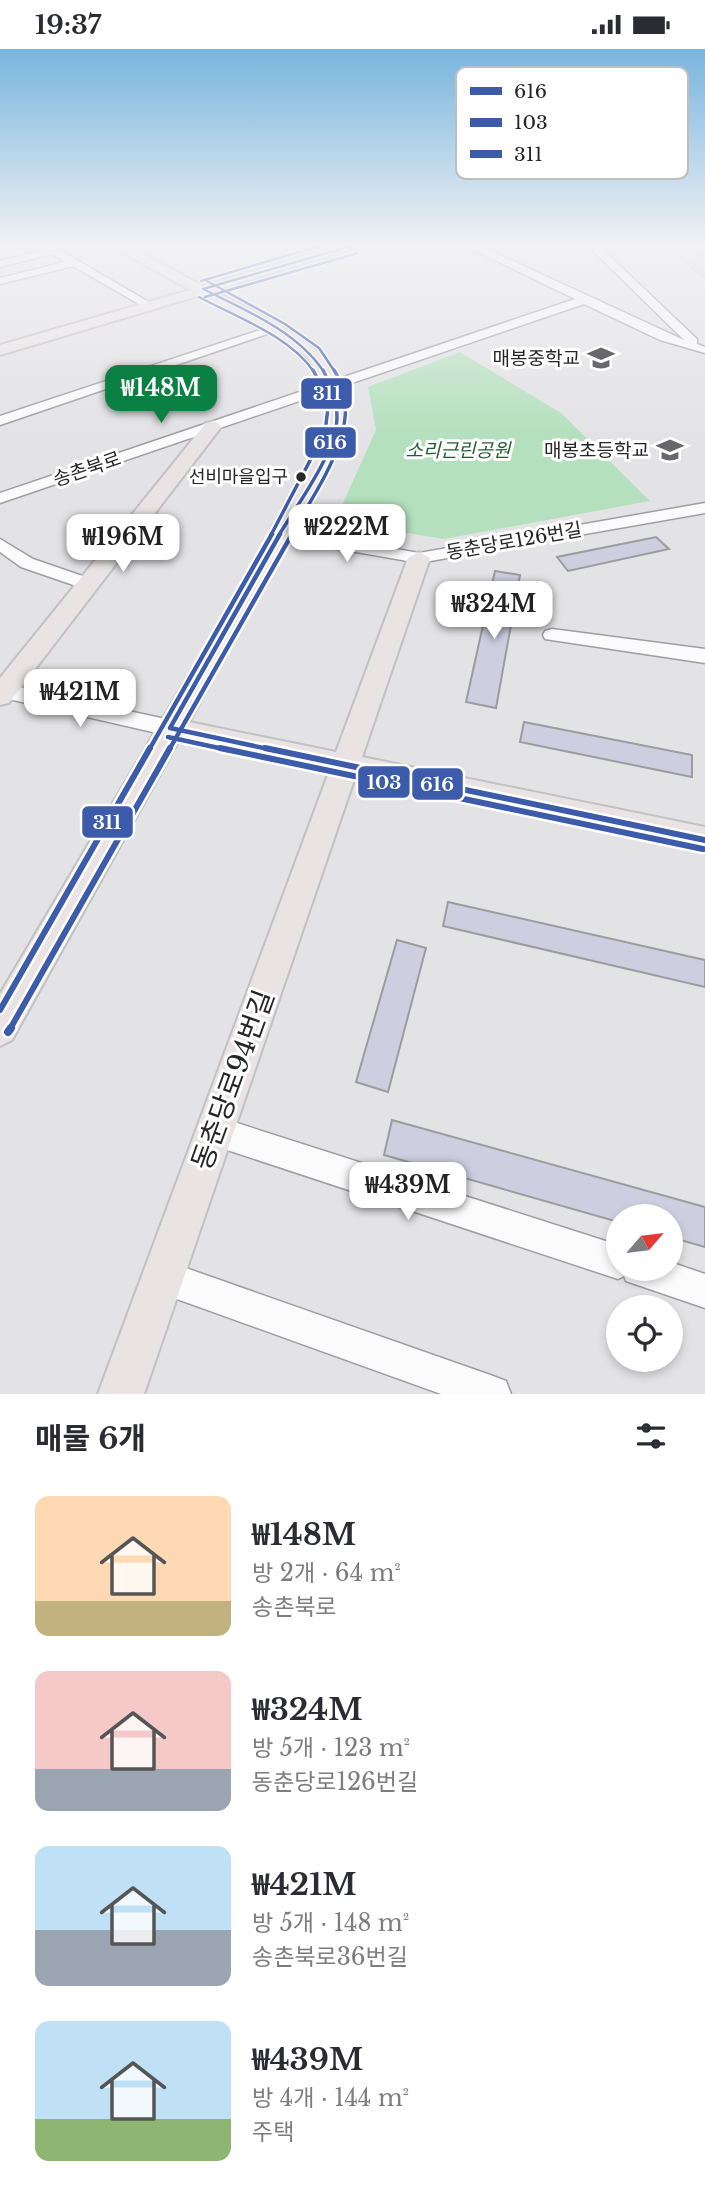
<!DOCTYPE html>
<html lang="ko">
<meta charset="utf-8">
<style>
:root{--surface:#fff;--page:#f2f2f3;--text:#2b2b33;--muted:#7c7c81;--accent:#0b8043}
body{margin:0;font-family:"Libre Baskerville","Noto Sans KR",serif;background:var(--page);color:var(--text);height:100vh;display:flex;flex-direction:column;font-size:26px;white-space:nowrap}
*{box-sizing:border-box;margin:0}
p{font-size:23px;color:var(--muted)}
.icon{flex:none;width:38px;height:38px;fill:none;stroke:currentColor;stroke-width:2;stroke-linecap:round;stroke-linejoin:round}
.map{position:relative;height:1345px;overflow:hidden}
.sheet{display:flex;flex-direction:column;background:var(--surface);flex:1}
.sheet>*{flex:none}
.needle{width:46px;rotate:62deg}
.buttons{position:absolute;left:606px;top:1155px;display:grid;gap:14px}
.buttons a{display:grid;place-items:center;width:77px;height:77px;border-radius:50%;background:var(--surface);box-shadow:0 4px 10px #0003;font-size:35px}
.price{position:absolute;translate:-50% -60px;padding:0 16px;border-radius:14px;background:#fff;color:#222;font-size:23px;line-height:46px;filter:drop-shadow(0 2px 4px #0008)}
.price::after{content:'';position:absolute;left:50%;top:42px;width:21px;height:16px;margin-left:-10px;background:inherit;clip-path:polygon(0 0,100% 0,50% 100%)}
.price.selected{background:var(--accent);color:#fff}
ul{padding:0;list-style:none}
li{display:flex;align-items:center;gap:21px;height:175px;padding:0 35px}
li span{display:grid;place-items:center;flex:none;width:196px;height:140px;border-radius:14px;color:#555}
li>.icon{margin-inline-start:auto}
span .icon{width:84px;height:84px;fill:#fffc;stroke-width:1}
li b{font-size:30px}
h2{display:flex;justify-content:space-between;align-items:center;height:84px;padding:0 35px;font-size:30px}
.status{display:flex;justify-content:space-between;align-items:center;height:49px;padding:0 35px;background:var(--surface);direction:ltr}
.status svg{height:19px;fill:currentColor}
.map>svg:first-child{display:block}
.green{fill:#b4e0bd}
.building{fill:#cecee0;stroke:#9c9c9d;stroke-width:2}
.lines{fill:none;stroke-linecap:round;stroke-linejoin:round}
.minor-casing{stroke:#9e9ea1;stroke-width:3}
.major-casing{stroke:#c1c1c3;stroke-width:4}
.highway-casing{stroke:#c1c1c3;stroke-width:3}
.minor{fill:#fbfbfb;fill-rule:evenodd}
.major{fill:#e9e4e3;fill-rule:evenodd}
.highway{fill:#dcd3d2;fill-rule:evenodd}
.bus-1-far3-casing{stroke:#fff;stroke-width:5}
.bus-1-far2-casing{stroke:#fff;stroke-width:7}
.bus-1-far1-casing{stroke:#fff;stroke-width:9}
.bus-1-casing{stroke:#fff;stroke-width:11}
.bus-2-far4-casing{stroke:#fff;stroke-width:5}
.bus-2-far3-casing{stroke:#fff;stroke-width:7}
.bus-2-far2-casing{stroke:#fff;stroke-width:9}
.bus-2-far1-casing{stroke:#fff;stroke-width:11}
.bus-2-casing{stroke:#fff;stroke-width:13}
.bus-3-far3-casing{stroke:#fff;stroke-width:5}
.bus-3-far2-casing{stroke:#fff;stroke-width:7}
.bus-3-far1-casing{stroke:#fff;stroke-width:9}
.bus-3-casing{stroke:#fff;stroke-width:11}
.bus-1-far3{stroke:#3d5bab;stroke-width:2.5}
.bus-1-far2{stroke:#3d5bab;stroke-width:3.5}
.bus-1-far1{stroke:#3d5bab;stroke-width:4.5}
.bus-1{stroke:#3d5bab;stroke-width:6}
.bus-2-far4{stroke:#3d5bab;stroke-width:2.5}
.bus-2-far3{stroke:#3d5bab;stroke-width:3.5}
.bus-2-far2{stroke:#3d5bab;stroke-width:4.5}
.bus-2-far1{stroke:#3d5bab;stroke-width:6}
.bus-2{stroke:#3d5bab;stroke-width:8}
.bus-3-far3{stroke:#3d5bab;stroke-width:2.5}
.bus-3-far2{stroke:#3d5bab;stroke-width:3.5}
.bus-3-far1{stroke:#3d5bab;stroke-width:4.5}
.bus-3{stroke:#3d5bab;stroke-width:6}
.bus-dot{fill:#262628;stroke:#fff;stroke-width:2.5}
.labels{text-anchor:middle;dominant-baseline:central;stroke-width:6;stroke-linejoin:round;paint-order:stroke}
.far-bus-label{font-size:18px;fill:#262628;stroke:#fff;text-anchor:end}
.far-poi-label{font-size:19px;fill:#262628;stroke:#fff;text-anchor:end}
.far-park-label{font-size:19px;font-style:italic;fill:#225d30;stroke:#fff}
.far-street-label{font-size:19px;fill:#262628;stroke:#fff}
.near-street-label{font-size:28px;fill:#262628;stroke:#fff}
.key{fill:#fff;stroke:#bebebe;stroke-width:2}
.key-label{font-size:19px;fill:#262628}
.line-badge{stroke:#fff;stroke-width:2.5}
.badge-label{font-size:19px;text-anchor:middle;font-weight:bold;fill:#fff}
</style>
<div class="status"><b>19:37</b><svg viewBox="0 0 49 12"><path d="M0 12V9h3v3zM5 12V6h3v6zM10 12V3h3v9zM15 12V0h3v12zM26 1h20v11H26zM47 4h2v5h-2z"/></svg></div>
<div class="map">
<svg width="705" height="1345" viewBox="0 0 705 1345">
<rect width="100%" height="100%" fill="#e3e3e6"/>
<path class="green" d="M 460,303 L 561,364 L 650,452 L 444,490 L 335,472 L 376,381 L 368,338 Z"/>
<path class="building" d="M 656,488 L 669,500 L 568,522 L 557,508 Z
M 495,522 L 520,526 L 496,659 L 466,653 Z
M 524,673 L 692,706 L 692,728 L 520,693 Z
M 448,853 L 705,911 L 705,938 L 443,877 Z
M 397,891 L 426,899 L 388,1043 L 356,1033 Z
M 392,1071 L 705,1158 L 705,1198 L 670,1188 L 670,1167 L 618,1167 L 618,1173 L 384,1106 Z"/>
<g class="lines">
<g class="minor-casing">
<path id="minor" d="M 38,196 L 51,196 L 154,256 L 144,258 L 73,217 L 0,235 L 0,229 L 65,213 L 52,205 L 0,218 L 0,212 L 45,201 Z
M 464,196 L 478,196 L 684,291 L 587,196 L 598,196 L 697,290 L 697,295 L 705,298 L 705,304 L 660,291 L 584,255 L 0,454 L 0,444 L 575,250 Z
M 275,276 L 281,279 L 279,281 L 0,376 L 0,367 Z
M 705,454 L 705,464 L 419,514 L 282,490 L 274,485 L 282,480 L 419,504 Z
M 0,490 L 33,510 L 94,531 L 97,535 L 88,541 L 21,518 L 0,503 Z
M 552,580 L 705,600 L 705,614 L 545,590 L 543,586 L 545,582 Z
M 0,634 L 170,671 L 177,673 L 181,679 L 177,685 L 170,687 L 0,648 Z
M 215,1067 L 618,1196 L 618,1220 L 670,1220 L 670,1213 L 705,1225 L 705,1259 L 626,1232 L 624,1227 L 618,1230 L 215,1097 L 204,1093 L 200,1082 L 204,1071 Z
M 163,1211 L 493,1327 L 506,1332 L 511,1345 L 441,1345 L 163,1245 L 151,1240 L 146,1228 L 151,1216 Z"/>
</g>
<g class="major-casing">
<path id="major" d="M 110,196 L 126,196 L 203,237 L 342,196 L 362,196 L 214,242 C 257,265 335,294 346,348 C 348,359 344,374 343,386 L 189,673 L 336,703 L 408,509 L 419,503 L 430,509 L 362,708 L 705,778 L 705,804 L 355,728 L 144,1345 L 98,1345 L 329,723 L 179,691 L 12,991 L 0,997 L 0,945 L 272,485 L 325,386 L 330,350 L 325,335 L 307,308 L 276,286 L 201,246 L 0,306 L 0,296 L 190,241 Z
M 212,373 L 218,374 L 221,378 L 218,382 L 9,654 L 0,656 L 0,629 L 206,374 Z"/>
</g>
<g class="highway-casing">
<path id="highway" d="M 670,196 L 686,196 L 705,214 L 705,227 L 700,225 Z"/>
</g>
<use href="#minor" class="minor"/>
<use href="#major" class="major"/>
<use href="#highway" class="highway"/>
<g class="bus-1-far3-casing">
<path id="bus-1-far3" d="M 203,240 L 355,196
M 203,240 C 245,261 297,282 324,323"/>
</g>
<g class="bus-1-far2-casing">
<path id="bus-1-far2" d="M 279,486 C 297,456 337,403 337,368 C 337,350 331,337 323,321"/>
</g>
<g class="bus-1-far1-casing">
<path id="bus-1-far1" d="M 170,679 L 280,485
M 170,679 L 273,701"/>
</g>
<g class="bus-1-casing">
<path id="bus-1" d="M 265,699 L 705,791"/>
</g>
<g class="bus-2-far4-casing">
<path id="bus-2-far4" d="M 207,232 L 285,275 L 319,299 L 335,323
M 205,248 L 358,204"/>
</g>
<g class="bus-2-far3-casing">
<path id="bus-2-far3" d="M 291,486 C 316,440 369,372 334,321"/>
</g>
<g class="bus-2-far2-casing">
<path id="bus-2-far2" d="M 168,688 L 228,701
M 169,701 L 292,485"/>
</g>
<g class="bus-2-far1-casing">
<path id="bus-2-far1" d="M 220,699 L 703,800
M 10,980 L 170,699"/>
</g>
<g class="bus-2-casing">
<path id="bus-2" d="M 8,983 L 11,979"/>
</g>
<g class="bus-3-far3-casing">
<path id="bus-3-far3" d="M 201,232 L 323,196
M 199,248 C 236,268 290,287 314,323"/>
</g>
<g class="bus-3-far2-casing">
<path id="bus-3-far2" d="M 271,486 L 325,383 L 329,351 L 313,321"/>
</g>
<g class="bus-3-far1-casing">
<path id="bus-3-far1" d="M 149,701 L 272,485"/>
</g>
<g class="bus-3-casing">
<path id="bus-3" d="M 0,961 L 150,699"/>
</g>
<use href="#bus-1-far3" class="bus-1-far3"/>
<use href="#bus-1-far2" class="bus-1-far2"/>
<use href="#bus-1-far1" class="bus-1-far1"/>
<use href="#bus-1" class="bus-1"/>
<use href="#bus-2-far4" class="bus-2-far4"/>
<use href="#bus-2-far3" class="bus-2-far3"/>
<use href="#bus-2-far2" class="bus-2-far2"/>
<use href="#bus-2-far1" class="bus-2-far1"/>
<use href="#bus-2" class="bus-2"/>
<use href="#bus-3-far3" class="bus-3-far3"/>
<use href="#bus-3-far2" class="bus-3-far2"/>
<use href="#bus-3-far1" class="bus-3-far1"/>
<use href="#bus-3" class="bus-3"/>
</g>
<linearGradient id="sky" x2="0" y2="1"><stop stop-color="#77b5de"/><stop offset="0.51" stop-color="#f2f2f4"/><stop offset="1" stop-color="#f2f2f4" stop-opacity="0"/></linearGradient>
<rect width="705" height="385" fill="url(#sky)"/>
<defs>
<g id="school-bare" transform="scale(2.1)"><path d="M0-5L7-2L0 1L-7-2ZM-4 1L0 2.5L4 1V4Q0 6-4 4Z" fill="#68686a" stroke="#fff" stroke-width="2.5" paint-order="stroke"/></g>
</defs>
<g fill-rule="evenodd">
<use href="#school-bare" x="601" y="309"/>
<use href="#school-bare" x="670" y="401"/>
</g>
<circle class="bus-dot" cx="301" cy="428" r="6"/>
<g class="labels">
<g class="far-bus-label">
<text x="288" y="428">선비마을입구</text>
</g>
<g class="far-poi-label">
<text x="580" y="309">매봉중학교</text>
<text x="649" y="401">매봉초등학교</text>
</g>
<g class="far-park-label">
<text x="458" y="401">소리근린공원</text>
</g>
<g class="far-street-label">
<text transform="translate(87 420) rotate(-19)">송촌북로</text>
<text transform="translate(514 492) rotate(-10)">동춘당로126번길</text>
</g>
<g class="near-street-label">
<text transform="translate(233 1031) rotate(-70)">동춘당로94번길</text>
</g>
</g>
<rect x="456" y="18" width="232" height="112" rx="10" class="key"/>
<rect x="470" y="38" width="32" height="8" fill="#3d5bab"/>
<rect x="470" y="69" width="32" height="9" fill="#3d5bab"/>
<rect x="470" y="101" width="32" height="8" fill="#3d5bab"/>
<g class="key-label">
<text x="514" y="49">616</text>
<text x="514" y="80">103</text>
<text x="514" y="112">311</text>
</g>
<g class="line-badge">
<rect x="300" y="328" width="53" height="33" rx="7" fill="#3d5bab"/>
<rect x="304" y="377" width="53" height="33" rx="7" fill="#3d5bab"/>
<rect x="357" y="716" width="54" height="34" rx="7" fill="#3d5bab"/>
<rect x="411" y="718" width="53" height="34" rx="7" fill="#3d5bab"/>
<rect x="81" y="756" width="53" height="34" rx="7" fill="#3d5bab"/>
</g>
<g class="badge-label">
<text x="327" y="351">311</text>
<text x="330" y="400">616</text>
<text x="384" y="740">103</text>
<text x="437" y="742">616</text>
<text x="107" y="780">311</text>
</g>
</svg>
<div class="buttons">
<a><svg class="needle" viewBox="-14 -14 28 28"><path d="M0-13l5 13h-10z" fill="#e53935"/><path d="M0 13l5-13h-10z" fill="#7c7c81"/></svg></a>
<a><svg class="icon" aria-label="locate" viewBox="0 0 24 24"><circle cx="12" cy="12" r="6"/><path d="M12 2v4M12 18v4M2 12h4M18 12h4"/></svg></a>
</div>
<b class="price selected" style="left:161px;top:376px">₩148M</b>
<b class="price" style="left:347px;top:515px">₩222M</b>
<b class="price" style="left:123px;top:525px">₩196M</b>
<b class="price" style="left:494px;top:592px">₩324M</b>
<b class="price" style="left:80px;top:680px">₩421M</b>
<b class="price" style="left:408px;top:1173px">₩439M</b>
</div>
<section class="sheet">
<h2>매물 6개<svg class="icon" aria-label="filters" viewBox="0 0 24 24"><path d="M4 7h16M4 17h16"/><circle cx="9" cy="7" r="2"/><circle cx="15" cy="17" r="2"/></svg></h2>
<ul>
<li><span style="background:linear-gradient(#ffd9b3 75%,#c2b280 0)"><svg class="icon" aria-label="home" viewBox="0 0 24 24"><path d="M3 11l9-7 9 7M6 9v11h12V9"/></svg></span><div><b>₩148M</b><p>방 2개 · 64 m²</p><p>송촌북로</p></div></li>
<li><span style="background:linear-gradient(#f6c9c9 70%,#9aa5b1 0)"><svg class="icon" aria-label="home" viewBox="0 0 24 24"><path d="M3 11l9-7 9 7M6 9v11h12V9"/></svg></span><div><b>₩324M</b><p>방 5개 · 123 m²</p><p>동춘당로126번길</p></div></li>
<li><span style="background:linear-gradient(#bfe0f5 60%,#9aa5b1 0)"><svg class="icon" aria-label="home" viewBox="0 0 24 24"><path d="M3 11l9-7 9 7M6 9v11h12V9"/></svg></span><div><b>₩421M</b><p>방 5개 · 148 m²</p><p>송촌북로36번길</p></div></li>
<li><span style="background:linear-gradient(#bfe0f5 70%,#8fb573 0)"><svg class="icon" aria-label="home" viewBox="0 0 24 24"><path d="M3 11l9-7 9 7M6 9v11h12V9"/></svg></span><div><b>₩439M</b><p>방 4개 · 144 m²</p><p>주택</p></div></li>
</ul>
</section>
